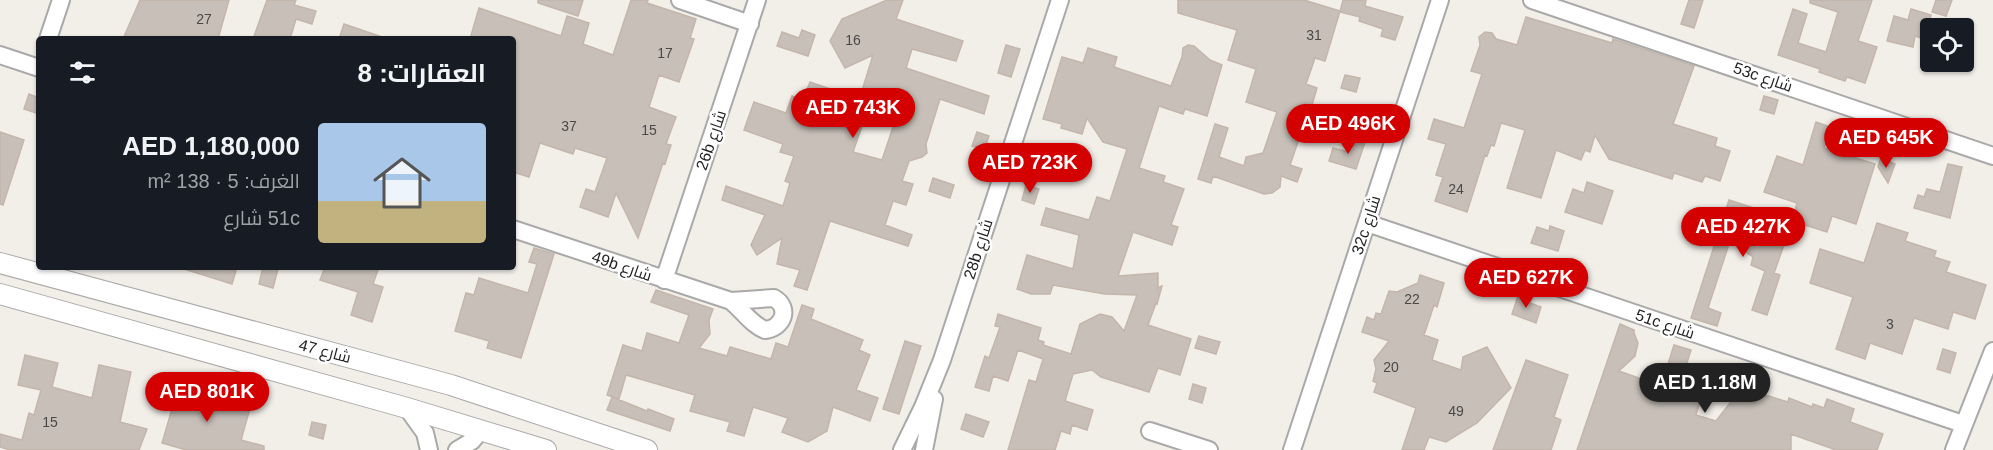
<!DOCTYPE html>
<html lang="ar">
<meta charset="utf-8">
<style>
:root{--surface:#171b24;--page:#242831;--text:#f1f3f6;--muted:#9ea1a6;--accent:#d40000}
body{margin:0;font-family:Helvetica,Cairo,sans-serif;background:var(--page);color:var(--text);direction:rtl;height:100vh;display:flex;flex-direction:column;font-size:22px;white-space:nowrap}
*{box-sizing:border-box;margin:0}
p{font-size:20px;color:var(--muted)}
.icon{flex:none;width:33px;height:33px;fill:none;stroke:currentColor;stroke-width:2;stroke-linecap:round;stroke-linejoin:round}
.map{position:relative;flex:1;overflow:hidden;direction:ltr}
.panel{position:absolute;left:36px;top:36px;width:480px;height:234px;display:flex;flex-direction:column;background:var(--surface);border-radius:6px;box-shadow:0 2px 4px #0004;direction:rtl}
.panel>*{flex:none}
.buttons{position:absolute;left:1920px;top:18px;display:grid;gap:12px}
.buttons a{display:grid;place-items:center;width:54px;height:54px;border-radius:6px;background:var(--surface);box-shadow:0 2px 4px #0004;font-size:30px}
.price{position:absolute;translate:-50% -51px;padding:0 14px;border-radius:21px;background:var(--accent);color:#fff;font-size:20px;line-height:39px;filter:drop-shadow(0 2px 3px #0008)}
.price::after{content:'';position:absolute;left:50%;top:36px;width:18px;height:14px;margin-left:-9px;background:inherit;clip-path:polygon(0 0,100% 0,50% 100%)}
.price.active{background:#222;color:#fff}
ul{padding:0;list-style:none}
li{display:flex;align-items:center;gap:18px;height:150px;padding:0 30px}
li span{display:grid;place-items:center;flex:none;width:168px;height:120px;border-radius:6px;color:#555}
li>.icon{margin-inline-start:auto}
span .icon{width:72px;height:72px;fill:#fffc;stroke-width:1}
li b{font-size:26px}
h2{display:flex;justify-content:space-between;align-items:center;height:72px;padding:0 30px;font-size:26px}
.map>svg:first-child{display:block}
.building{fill:#c7bfb8;stroke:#c4b6ab;stroke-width:1.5;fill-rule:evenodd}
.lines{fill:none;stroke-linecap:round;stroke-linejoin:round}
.minor-casing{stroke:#a9a9a9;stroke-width:20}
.tertiary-casing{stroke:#a9a9a9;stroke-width:22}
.minor{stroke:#fff;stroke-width:16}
.tertiary{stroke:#fff;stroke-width:20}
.labels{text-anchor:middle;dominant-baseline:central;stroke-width:5;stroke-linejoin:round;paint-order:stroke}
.number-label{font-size:14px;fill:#4b4948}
.street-label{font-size:16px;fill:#222;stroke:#fff}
</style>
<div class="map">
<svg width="1993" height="450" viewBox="0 0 1993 450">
<rect width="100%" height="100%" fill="#f2efe9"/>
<path class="building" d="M 140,0 L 229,0 L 218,39 L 123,39 Z
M 267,0 L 296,0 L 294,5 L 316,11 L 312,24 L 296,19 L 290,39 L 253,39 Z
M 538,0 L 583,0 L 578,16 L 538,3 Z
M 631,0 L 648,0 L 647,3 L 696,19 L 690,38 L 694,39 L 679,82 L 659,75 L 649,107 L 676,117 L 666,144 L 671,145 L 665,164 L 663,163 L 638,238 L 616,193 L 608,217 L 580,207 L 586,189 L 595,192 L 607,158 L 575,148 L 573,154 L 540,143 L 529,177 L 513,172 L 513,39 L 470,39 L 479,8 L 561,36 L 567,16 L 589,23 L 583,44 L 613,55 Z
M 887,0 L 903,0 L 896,19 L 963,41 L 956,61 L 912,49 L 906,68 L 989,96 L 984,114 L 940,99 L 926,144 L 927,153 L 922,157 L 909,161 L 906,170 L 902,181 L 913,184 L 906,205 L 893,201 L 885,225 L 912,235 L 908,246 L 830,221 L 807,290 L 794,286 L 800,270 L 777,264 L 782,238 L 757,255 L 751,245 L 765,215 L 722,200 L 726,186 L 783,206 L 790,183 L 785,181 L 794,156 L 780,152 L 783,144 L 744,130 L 754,102 L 786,113 L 792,96 L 803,100 L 810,82 L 865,101 L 861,94 L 873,55 L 845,68 L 830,41 L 842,19 ZM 869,106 L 891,113 L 889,122 L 894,124 L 882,160 L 853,152 Z
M 1178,0 L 1304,0 L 1340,11 L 1325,61 L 1315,58 L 1306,84 L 1317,88 L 1312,105 L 1305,103 L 1293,140 L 1298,142 L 1290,165 L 1302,169 L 1297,182 L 1281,176 L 1280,187 L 1272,193 L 1264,194 L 1213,176 L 1211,183 L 1198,179 L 1215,124 L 1228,128 L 1219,157 L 1244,166 L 1246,157 L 1263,153 L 1277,112 L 1246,102 L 1256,69 L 1228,60 L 1237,30 L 1178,13 Z
M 1343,0 L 1366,0 L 1365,6 L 1403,17 L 1395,40 L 1381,36 L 1383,29 L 1359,21 L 1360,17 L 1340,12 Z
M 1689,0 L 1703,0 L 1694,28 L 1681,24 Z
M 1810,0 L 1872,0 L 1858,41 L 1877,47 L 1865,83 L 1847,77 L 1845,81 L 1819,72 L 1820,69 L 1778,55 L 1793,9 L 1807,14 L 1798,43 L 1826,52 L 1838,12 L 1810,3 Z
M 1936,0 L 1952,0 L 1946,16 L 1932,12 Z
M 1911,9 L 1931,15 L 1925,39 L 1915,36 L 1913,47 L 1887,41 L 1894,16 L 1908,20 Z
M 1526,17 L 1612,43 L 1613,39 L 1694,66 L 1673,124 L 1717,138 L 1715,146 L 1730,151 L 1720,181 L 1705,176 L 1702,182 L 1674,173 L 1672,179 L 1609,159 L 1595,135 L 1590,152 L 1585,150 L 1581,160 L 1556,150 L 1541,198 L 1507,188 L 1525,130 L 1501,123 L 1494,146 L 1491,145 L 1487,156 L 1485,155 L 1467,212 L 1435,201 L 1443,177 L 1436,175 L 1446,144 L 1428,139 L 1434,119 L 1464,128 L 1482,74 L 1471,71 L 1480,45 L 1479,37 L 1485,32 L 1492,33 L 1496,39 L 1517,45 Z
M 344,24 L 382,37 L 381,39 L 339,39 Z
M 802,30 L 815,35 L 808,56 L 777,46 L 782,32 L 799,38 Z
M 1006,45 L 1020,49 L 1011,77 L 998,73 Z
M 1188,45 L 1194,46 L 1210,60 L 1222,65 L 1207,116 L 1185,109 L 1183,114 L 1159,106 L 1139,168 L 1165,176 L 1163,182 L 1184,189 L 1171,225 L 1178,227 L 1172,245 L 1133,232 L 1118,276 L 1158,273 L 1158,288 L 1162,286 L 1157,304 L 1156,303 L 1148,325 L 1191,339 L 1180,375 L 1158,368 L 1149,392 L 1101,377 L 1092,370 L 1073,374 L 1065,401 L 1093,410 L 1087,430 L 1072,425 L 1070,434 L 1061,431 L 1055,450 L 1008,450 L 1029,380 L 1036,382 L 1043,359 L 1018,350 L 1008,381 L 993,376 L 989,391 L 975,387 L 985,356 L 989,358 L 1000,327 L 995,326 L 998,314 L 1041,328 L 1038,340 L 1044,342 L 1043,345 L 1071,354 L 1080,324 L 1100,314 L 1112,317 L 1124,331 L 1137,295 L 1105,294 L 1053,285 L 1050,294 L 1031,294 L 1017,289 L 1027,255 L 1073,269 L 1079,235 L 1041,225 L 1046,208 L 1089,220 L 1097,197 L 1110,201 L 1127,149 L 1103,142 L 1087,118 L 1082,134 L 1061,128 L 1062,124 L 1043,119 L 1062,57 L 1083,63 L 1088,48 L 1117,57 L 1114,67 L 1171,86 L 1182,57 L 1183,48 Z
M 1345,75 L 1360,78 L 1356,92 L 1341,88 Z
M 29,94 L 39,98 L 39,114 L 24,109 Z
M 1764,96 L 1778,100 L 1774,114 L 1760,110 Z
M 1816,122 L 1830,127 L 1824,148 L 1875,164 L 1856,224 L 1832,216 L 1827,232 L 1792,221 L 1797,203 L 1764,192 L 1777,156 L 1803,165 Z
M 0,132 L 24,140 L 3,205 L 0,204 Z
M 977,132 L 989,136 L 984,150 L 972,146 Z
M 1353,138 L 1365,142 L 1356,169 L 1329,161 L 1333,148 L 1349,152 Z
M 1881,158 L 1895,164 L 1888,183 L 1878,167 Z
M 1948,164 L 1962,167 L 1950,218 L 1914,208 L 1918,195 L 1924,197 L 1927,189 L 1940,192 Z
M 933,178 L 954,185 L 950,198 L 929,191 Z
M 1587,182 L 1613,191 L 1602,224 L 1565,212 L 1573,189 L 1584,193 Z
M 1026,185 L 1039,189 L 1034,204 L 1022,200 Z
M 1729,200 L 1754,208 L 1751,220 L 1789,231 L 1774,273 L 1780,275 L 1767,315 L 1752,310 L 1765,271 L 1751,265 L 1753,257 L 1730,241 L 1708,308 L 1721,313 L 1717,326 L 1691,318 Z
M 1877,223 L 1908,233 L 1905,241 L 1936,251 L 1934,257 L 1950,262 L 1946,272 L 1986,285 L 1975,319 L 1953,312 L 1948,329 L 1914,318 L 1902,354 L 1870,343 L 1865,359 L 1836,349 L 1853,297 L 1810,283 L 1820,249 L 1864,263 Z
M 1550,226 L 1564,231 L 1558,251 L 1531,243 L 1537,227 L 1549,231 Z
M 534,248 L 554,254 L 521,358 L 487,348 L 489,341 L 455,331 L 466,293 L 474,295 L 479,278 L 528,293 L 537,264 L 529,262 Z
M 187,267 L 223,267 L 236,271 L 232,284 L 187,270 Z
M 263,267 L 278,269 L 273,288 L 259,284 Z
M 325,267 L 379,267 L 373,284 L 383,287 L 372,322 L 351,315 L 358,292 L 320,280 Z
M 1420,275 L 1444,283 L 1437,307 L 1434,305 L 1424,335 L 1438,340 L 1432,360 L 1461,370 L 1463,357 L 1487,347 L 1511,388 L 1477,423 L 1446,442 L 1429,437 L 1424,450 L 1402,450 L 1416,408 L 1374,392 L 1377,383 L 1373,381 L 1376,369 L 1374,360 L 1389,341 L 1362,332 L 1367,317 L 1374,320 L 1376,313 L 1381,314 L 1389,291 L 1397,292 L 1418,283 Z
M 656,290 L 713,309 L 709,320 L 710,334 L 699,348 L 727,356 L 730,347 L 771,359 L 776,343 L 788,347 L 802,305 L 814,309 L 811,319 L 863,340 L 859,350 L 870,355 L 856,390 L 878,398 L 870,421 L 833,407 L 827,431 L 808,442 L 782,432 L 788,418 L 753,407 L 744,436 L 727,431 L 730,422 L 690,411 L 695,395 L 626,375 L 619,399 L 607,395 L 623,345 L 642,351 L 647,333 L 679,343 L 689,315 L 651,302 Z
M 1519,293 L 1532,298 L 1530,303 L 1541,307 L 1536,323 L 1512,314 Z
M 1620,324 L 1634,330 L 1634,333 L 1638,343 L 1635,356 L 1619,371 L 1661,386 L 1674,345 L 1691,350 L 1680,385 L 1703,392 L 1696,415 L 1716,421 L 1733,399 L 1719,394 L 1723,382 L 1788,402 L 1789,398 L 1812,407 L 1813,404 L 1824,408 L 1827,399 L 1854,409 L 1850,422 L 1883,434 L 1877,450 L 1836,450 L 1791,434 L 1791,450 L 1577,450 Z
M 1199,336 L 1220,342 L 1216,354 L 1195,348 Z
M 905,341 L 921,346 L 899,414 L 883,409 Z
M 1943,349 L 1956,353 L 1950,373 L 1937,369 Z
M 25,355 L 58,363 L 52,387 L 92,398 L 99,365 L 131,372 L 120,422 L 147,429 L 139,450 L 10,450 L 0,447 L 0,434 L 22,440 L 29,413 L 34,415 L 41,390 L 18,385 Z
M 1526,360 L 1568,375 L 1554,417 L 1561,420 L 1551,450 L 1493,450 Z
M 1193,384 L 1206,388 L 1202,403 L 1189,399 Z
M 179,385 L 251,405 L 241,440 L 264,446 L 264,450 L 186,450 L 162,443 Z
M 612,397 L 647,411 L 648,409 L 674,419 L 670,431 L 607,410 Z
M 966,414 L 989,422 L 983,437 L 961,429 Z
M 312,422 L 326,425 L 323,439 L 309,435 Z"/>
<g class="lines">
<g class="minor-casing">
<path id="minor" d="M 680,0 L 750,24
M 1532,0 L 1993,156
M 48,39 L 61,0
M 0,55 L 39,68
M 1367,223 L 1963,424
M 513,229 L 731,301 C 742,310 752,325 765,330 C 783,328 791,308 774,298 L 731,301
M 664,280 L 757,0
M 407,408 L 425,433 L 429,450
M 1150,431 L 1209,450
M 457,450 L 472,441 L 481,430
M 902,450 L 923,407 L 942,360 L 1060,0
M 924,450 L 934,399
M 1292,450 L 1440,0
M 1954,450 L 1993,351"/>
</g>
<g class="tertiary-casing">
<path id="tertiary" d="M 0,263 L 451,385 L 647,450
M 0,294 L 407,408 L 546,450"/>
</g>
<use href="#minor" class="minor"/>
<use href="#tertiary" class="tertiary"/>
</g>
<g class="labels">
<g class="number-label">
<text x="204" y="19">27</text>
<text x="1314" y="35">31</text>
<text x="853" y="40">16</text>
<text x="665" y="53">17</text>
<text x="569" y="126">37</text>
<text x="649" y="130">15</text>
<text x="1456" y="189">24</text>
<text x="1412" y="299">22</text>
<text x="1890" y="324">3</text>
<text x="1391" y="367">20</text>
<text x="1456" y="411">49</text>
<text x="50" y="422">15</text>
</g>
<g class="street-label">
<text transform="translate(1763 77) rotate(19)">53c شارع</text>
<text transform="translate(711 140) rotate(-71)">26b شارع</text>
<text transform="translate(1366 225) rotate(-72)">32c شارع</text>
<text transform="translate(978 249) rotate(-72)">28b شارع</text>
<text transform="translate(622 266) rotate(19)">49b شارع</text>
<text transform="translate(1665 324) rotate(19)">51c شارع</text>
<text transform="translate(325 351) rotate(15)">شارع 47</text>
</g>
</g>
</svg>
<div class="buttons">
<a><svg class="icon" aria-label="locate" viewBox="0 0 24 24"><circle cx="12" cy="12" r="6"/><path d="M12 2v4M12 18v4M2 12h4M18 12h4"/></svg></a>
</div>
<b class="price" style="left:853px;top:139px">AED 743K</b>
<b class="price" style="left:1348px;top:155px">AED 496K</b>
<b class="price" style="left:1886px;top:169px">AED 645K</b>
<b class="price" style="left:1030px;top:194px">AED 723K</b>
<b class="price" style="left:1743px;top:258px">AED 427K</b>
<b class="price" style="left:1526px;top:309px">AED 627K</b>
<b class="price active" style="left:1705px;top:414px">AED 1.18M</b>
<b class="price" style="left:207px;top:423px">AED 801K</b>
<section class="panel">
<h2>العقارات: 8<svg class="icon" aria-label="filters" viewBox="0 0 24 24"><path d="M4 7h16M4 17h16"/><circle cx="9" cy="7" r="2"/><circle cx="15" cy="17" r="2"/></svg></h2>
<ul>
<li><span style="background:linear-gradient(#a9c7e8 65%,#c2b280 0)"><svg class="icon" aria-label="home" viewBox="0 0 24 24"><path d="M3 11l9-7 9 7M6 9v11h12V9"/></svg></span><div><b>AED 1,180,000</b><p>الغرف: 5 · 138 m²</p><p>51c شارع</p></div></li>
</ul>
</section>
</div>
